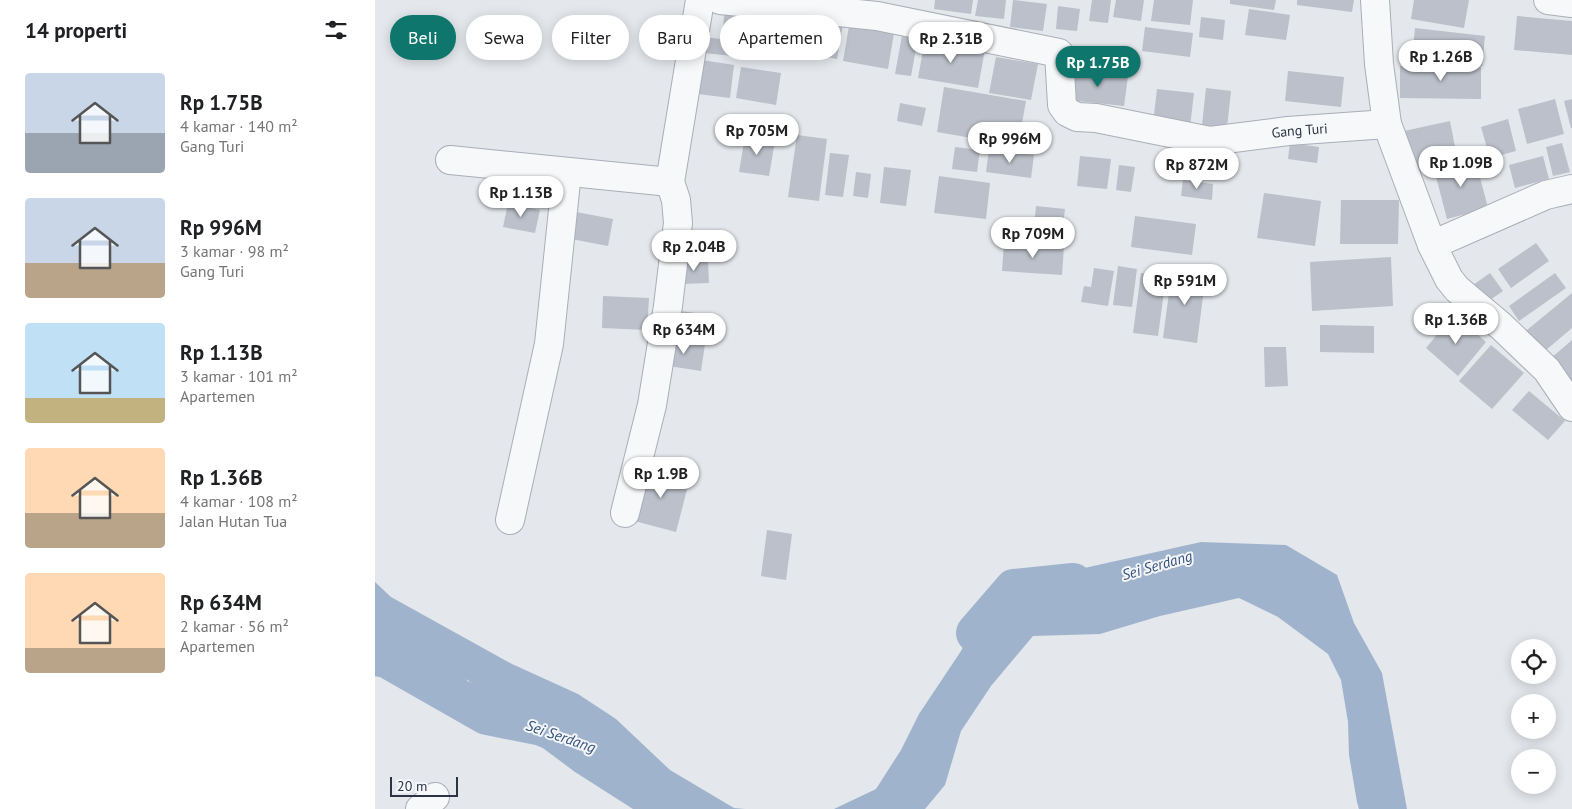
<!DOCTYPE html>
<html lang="id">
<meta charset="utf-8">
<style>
:root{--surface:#fff;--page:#f2f2f2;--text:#202124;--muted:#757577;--accent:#0f766e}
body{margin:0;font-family:"PT Sans",sans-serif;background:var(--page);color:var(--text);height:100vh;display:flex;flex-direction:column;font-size:19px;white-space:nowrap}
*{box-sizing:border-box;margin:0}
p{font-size:16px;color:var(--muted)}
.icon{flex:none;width:28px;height:28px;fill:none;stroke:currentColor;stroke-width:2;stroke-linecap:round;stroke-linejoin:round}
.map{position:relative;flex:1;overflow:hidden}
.panel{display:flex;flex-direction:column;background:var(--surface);width:375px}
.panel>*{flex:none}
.hud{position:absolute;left:15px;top:15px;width:475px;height:45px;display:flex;gap:10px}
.tools{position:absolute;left:1136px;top:639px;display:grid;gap:10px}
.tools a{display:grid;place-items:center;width:45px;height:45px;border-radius:50%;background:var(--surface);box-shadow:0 2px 12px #0003;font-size:25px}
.scale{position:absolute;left:15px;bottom:12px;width:68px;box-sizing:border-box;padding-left:5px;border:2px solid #2b3445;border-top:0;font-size:14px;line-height:18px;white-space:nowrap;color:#2b3445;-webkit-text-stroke:4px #f4f6f9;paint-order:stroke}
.price{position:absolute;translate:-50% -42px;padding:0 11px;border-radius:18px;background:#fff;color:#222;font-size:16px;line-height:32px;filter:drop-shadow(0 1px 2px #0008)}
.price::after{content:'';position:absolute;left:50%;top:30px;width:15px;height:11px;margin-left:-8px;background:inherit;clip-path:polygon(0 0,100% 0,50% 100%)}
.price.on{background:var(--accent);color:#fff}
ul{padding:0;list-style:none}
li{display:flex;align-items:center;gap:15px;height:125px;padding:0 25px}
li span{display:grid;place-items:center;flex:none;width:140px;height:100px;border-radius:5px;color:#555}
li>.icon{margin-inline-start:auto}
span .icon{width:60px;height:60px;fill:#fffc;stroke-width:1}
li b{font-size:21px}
h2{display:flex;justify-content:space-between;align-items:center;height:60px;padding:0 25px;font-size:21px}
.chip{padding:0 18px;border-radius:22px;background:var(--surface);box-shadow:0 2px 12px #0003;font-size:18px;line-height:45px}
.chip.on{background:var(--accent);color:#fff}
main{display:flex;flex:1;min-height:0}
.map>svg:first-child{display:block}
.water{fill:#9fb4cc}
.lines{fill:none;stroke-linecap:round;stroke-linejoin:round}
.river{stroke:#9fb4cc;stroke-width:40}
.building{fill:#bbc0ca}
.minor-casing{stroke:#a9aeb7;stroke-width:30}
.minor{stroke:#f7f8fa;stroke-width:28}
.labels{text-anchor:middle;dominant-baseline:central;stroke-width:4;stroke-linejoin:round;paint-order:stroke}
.street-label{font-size:14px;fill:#2b3445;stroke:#f4f6f9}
.water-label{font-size:15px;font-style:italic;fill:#34527a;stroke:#f4f6f9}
</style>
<main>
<section class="panel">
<h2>14 properti<svg class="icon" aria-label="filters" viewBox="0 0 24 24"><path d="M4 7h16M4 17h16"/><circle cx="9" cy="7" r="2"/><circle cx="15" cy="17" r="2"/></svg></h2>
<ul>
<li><span style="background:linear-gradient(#c9d6e8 60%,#9aa5b1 0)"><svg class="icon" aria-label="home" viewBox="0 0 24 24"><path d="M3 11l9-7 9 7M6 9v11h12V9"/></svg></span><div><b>Rp 1.75B</b><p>4 kamar · 140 m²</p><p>Gang Turi</p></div></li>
<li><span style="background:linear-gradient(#c9d6e8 65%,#b9a48a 0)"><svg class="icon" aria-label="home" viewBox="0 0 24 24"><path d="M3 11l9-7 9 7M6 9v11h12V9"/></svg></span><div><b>Rp 996M</b><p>3 kamar · 98 m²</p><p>Gang Turi</p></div></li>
<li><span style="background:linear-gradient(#bfe0f5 75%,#c2b280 0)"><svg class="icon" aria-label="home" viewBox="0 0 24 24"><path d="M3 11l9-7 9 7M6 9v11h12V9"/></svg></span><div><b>Rp 1.13B</b><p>3 kamar · 101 m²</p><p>Apartemen</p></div></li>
<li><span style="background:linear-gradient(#ffd9b3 65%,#b9a48a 0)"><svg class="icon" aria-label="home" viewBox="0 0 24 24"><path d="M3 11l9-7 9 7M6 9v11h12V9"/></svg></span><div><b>Rp 1.36B</b><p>4 kamar · 108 m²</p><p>Jalan Hutan Tua</p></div></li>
<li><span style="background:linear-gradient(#ffd9b3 75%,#b9a48a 0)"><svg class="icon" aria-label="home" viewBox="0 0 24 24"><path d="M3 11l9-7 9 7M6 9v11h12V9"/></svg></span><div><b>Rp 634M</b><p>2 kamar · 56 m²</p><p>Apartemen</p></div></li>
</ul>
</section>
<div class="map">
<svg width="1197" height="809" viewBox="0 0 1197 809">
<rect width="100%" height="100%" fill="#e4e7ec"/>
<path class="water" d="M 826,542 L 911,545 L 962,575 L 979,623 L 1007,673 L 1032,809 L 984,809 L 982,802 L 974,755 L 973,722 L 966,680 L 953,654 L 903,617 L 864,598 L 785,616 L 725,634 L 658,636 L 616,686 L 586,731 L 570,785 L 550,809 L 459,809 L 501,789 L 526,750 L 544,714 L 586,651 L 609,606 L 660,579 Z
M 0,582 L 16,597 L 137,664 L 203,694 L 241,719 L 295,770 L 359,808 L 370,809 L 258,809 L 200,772 L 137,725 L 93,680 L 5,672 L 0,669 Z"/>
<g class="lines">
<path class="river" d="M 601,633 L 639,589 L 698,583
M 0,656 L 12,658 L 112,715 L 167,726 L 184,733"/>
</g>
<path class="building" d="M 560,0 L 598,0 L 596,14 L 559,9 Z
M 603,0 L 631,0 L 629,19 L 600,16 Z
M 638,0 L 672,4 L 668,31 L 635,27 Z
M 717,0 L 736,0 L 733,23 L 714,21 Z
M 741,0 L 769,0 L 766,21 L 738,17 Z
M 779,0 L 818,0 L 815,25 L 776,21 Z
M 855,0 L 901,0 L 899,10 L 855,4 Z
M 922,0 L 979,0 L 977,12 L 922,5 Z
M 1039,0 L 1094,0 L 1089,28 L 1036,19 Z
M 683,6 L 705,9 L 702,31 L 681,29 Z
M 350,7 L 374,11 L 372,31 L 348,27 Z
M 874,9 L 915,15 L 911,40 L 870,35 Z
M 379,12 L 401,15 L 397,45 L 375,42 Z
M 448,14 L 469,18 L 462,59 L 441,55 Z
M 406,15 L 430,18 L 426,47 L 403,44 Z
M 1142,16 L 1197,21 L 1197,55 L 1139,50 Z
M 826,17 L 850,20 L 848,40 L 824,37 Z
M 474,26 L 519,33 L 513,69 L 468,61 Z
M 770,27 L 818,33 L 815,57 L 767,51 Z
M 1040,28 L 1110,36 L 1107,66 L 1037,58 Z
M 528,30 L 544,33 L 536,76 L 520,74 Z
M 330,37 L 360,41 L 358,56 L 328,53 Z
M 550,39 L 610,49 L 603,88 L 543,78 Z
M 621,57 L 663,64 L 656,100 L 614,93 Z
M 327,60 L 359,65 L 355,98 L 323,94 Z
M 1025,66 L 1106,67 L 1106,99 L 1025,98 Z
M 366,67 L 406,73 L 401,105 L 361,98 Z
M 696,69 L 753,76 L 749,106 L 693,100 Z
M 913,71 L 969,77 L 966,107 L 910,101 Z
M 569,87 L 651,101 L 643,146 L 562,132 Z
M 831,88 L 856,91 L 852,128 L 827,125 Z
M 782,89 L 819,93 L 815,127 L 778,123 Z
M 1180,99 L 1189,134 L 1152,144 L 1143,109 Z
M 1197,99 L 1197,128 L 1196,128 L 1189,101 Z
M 525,103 L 551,108 L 547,126 L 522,121 Z
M 1133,119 L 1141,151 L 1115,158 L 1106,127 Z
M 1075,121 L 1082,157 L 1036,168 L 1029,131 Z
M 422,135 L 452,139 L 444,201 L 413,197 Z
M 370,136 L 400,141 L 394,176 L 364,172 Z
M 915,143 L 944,147 L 942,163 L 913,159 Z
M 1187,143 L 1195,172 L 1178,176 L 1171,147 Z
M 580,147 L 605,150 L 602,172 L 577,169 Z
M 614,149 L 659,155 L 656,178 L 611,172 Z
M 455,153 L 474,155 L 468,197 L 450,195 Z
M 705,156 L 736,159 L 732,189 L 702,186 Z
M 1168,156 L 1174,179 L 1140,188 L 1134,165 Z
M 1100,158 L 1113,208 L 1072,219 L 1059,169 Z
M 744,165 L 760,167 L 756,192 L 741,190 Z
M 509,167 L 536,170 L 531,206 L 505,203 Z
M 481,172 L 496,174 L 493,198 L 478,196 Z
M 564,176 L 615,183 L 611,219 L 559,213 Z
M 808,180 L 838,184 L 837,200 L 806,196 Z
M 889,193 L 946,201 L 940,246 L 882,238 Z
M 966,200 L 1024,200 L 1023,244 L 965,244 Z
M 133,203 L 165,210 L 160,233 L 128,227 Z
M 661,206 L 690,209 L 687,233 L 659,229 Z
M 196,211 L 238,219 L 233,246 L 191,238 Z
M 760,216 L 821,224 L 817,255 L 756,247 Z
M 629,242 L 689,246 L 687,275 L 627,271 Z
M 1161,243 L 1174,261 L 1136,288 L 1123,269 Z
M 1016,257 L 1018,306 L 937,311 L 935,262 Z
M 333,260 L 334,283 L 306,284 L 305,261 Z
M 743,266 L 762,269 L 757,307 L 738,305 Z
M 719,268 L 739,271 L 733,306 L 706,302 L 709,286 L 716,287 Z
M 797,270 L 831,274 L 822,343 L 788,338 Z
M 766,273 L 791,277 L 783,336 L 758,333 Z
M 1115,273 L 1128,291 L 1111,303 L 1098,285 Z
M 1180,273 L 1191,288 L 1144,321 L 1134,306 Z
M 1197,293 L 1197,328 L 1164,356 L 1146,335 Z
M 228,296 L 274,298 L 272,330 L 227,328 Z
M 297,310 L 343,316 L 339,342 L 293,336 Z
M 1079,314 L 1111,342 L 1083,376 L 1051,348 Z
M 945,325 L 999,326 L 999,353 L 945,352 Z
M 291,339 L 330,344 L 326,371 L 287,365 Z
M 1197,340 L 1197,385 L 1175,359 Z
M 1116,345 L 1149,373 L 1117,409 L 1084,381 Z
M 889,347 L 911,347 L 913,386 L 890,387 Z
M 1154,391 L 1190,421 L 1173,440 L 1137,410 Z
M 271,466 L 315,478 L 301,532 L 256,520 Z
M 392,530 L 417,534 L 411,580 L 386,576 Z"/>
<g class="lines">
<g class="minor-casing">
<g id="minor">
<path id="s1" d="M 345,0 L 502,16 L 684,53 L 687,105 L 692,112 L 702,117 L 721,118 L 835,141 L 913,131 L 1012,124"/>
<path d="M 1000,0 L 1004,64 L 1012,124 L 1057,245 L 1074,279 L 1082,289 L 1126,326 L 1172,370 L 1197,407"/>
<path d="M 1173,0 L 1197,3"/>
<path d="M 75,160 L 295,182"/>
<path d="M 1057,245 L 1171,195 L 1197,189"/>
<path d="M 250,513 L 277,405 L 293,306 L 303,223 L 301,200 L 295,182 L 325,0"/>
<path d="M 135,520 L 174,344 L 192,172"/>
<path d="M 45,809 L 60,797"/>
</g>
</g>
<use href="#minor" class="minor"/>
</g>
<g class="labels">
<g class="street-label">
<text stroke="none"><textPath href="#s1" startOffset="641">Gang Turi</textPath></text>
</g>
<g class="water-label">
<text transform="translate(782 565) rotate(-16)">Sei Serdang</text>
<text transform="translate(186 736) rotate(19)">Sei Serdang</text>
</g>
</g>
</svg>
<div class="tools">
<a><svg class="icon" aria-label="locate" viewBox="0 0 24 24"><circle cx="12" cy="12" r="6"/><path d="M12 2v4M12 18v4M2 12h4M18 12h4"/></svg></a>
<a>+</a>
<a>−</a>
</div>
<div class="scale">20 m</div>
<b class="price" style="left:576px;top:64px">Rp 2.31B</b>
<b class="price" style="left:1066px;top:82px">Rp 1.26B</b>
<b class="price on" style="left:723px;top:88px">Rp 1.75B</b>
<b class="price" style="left:382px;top:156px">Rp 705M</b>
<b class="price" style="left:635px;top:164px">Rp 996M</b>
<b class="price" style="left:1086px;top:188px">Rp 1.09B</b>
<b class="price" style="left:822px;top:190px">Rp 872M</b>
<b class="price" style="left:146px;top:218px">Rp 1.13B</b>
<b class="price" style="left:658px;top:259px">Rp 709M</b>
<b class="price" style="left:319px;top:272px">Rp 2.04B</b>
<b class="price" style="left:810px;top:306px">Rp 591M</b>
<b class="price" style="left:1081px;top:345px">Rp 1.36B</b>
<b class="price" style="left:309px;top:355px">Rp 634M</b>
<b class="price" style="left:286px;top:499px">Rp 1.9B</b>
<div class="hud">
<a class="chip on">Beli</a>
<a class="chip">Sewa</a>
<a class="chip">Filter</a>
<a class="chip">Baru</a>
<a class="chip">Apartemen</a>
</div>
</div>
</main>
